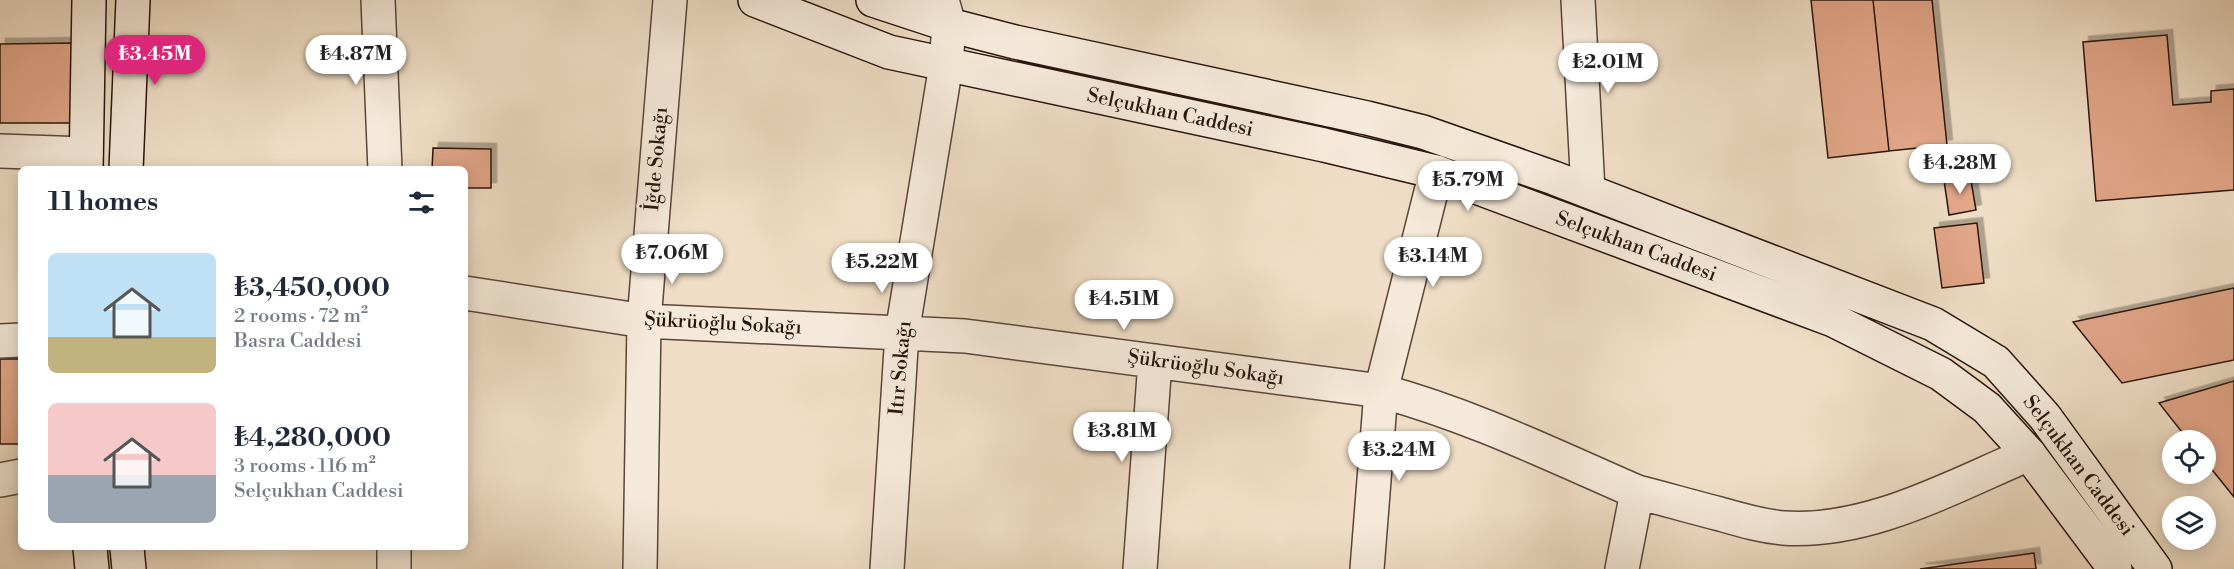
<!DOCTYPE html>
<meta charset="utf-8">
<style>
:root{--surface:#fff;--page:#f6f6f7;--text:#1f2937;--muted:#747a83;--accent:#db2777}
body{margin:0;font-family:"Libre Bodoni",serif;background:var(--page);color:var(--text);height:100vh;display:flex;flex-direction:column;font-size:22px;white-space:nowrap}
*{box-sizing:border-box;margin:0}
p{font-size:20px;color:var(--muted)}
.icon{flex:none;width:33px;height:33px;fill:none;stroke:currentColor;stroke-width:2;stroke-linecap:round;stroke-linejoin:round}
.map{position:relative;flex:1;overflow:hidden}
.side{position:absolute;left:18px;top:166px;width:450px;height:384px;display:flex;flex-direction:column;background:var(--surface);border-radius:9px;box-shadow:0 3px 15px #0003}
.side>*{flex:none}
.tools{position:absolute;left:2162px;top:430px;display:grid;gap:12px}
.tools a{display:grid;place-items:center;width:54px;height:54px;border-radius:50%;background:var(--surface);box-shadow:0 3px 15px #0003;font-size:30px}
.price{position:absolute;translate:-50% -51px;padding:0 14px;border-radius:21px;background:#fff;color:#222;font-size:20px;line-height:39px;filter:drop-shadow(0 2px 3px #0008)}
.price::after{content:'';position:absolute;left:50%;top:36px;width:18px;height:14px;margin-left:-9px;background:inherit;clip-path:polygon(0 0,100% 0,50% 100%)}
.price.active{background:var(--accent);color:#fff}
ul{padding:0;list-style:none}
li{display:flex;align-items:center;gap:18px;height:150px;padding:0 30px}
li span{display:grid;place-items:center;flex:none;width:168px;height:120px;border-radius:9px;color:#555}
li>.icon{margin-inline-start:auto}
span .icon{width:72px;height:72px;fill:#fffc;stroke-width:1}
li b{font-size:26px}
h2{display:flex;justify-content:space-between;align-items:center;height:72px;padding:0 30px;font-size:26px}
.map>svg:first-child{display:block}
.building{fill:#e2a688;stroke:#29140c;stroke-width:1.5;filter:url(#shadow)}
.lines{fill:none;stroke-linecap:round;stroke-linejoin:round}
.street-casing{stroke:#5a463a;stroke-width:36}
.secondary-casing{stroke:#29140c;stroke-width:36}
.street{stroke:#f5e9d9;stroke-width:33}
.secondary{stroke:#f5e9d9;stroke-width:33}
.labels{text-anchor:middle;dominant-baseline:central;stroke-width:6;stroke-linejoin:round;paint-order:stroke}
.street-label{font-size:20px;fill:#29140c;stroke:#f5e9d9}
</style>
<div class="map">
<svg width="2234" height="569" viewBox="0 0 2234 569">
<defs>
<filter id="shadow"><feDropShadow dx="5.5" dy="-5.5" stdDeviation="0" flood-color="#0004"/></filter>
</defs>
<rect width="100%" height="100%" fill="#efddc5"/>
<filter id="stains"><feTurbulence type="fractalNoise" baseFrequency=".00333" numOctaves="4"/><feColorMatrix values="0 0 0 0 .2 0 0 0 0 .09 0 0 0 0 .02 0 0 0 .5 -.17"/></filter>
<radialGradient id="worn" r=".72"><stop offset=".6" stop-color="#630" stop-opacity="0"/><stop offset="1" stop-color="#630" stop-opacity=".3"/></radialGradient>
<path class="building" d="M 1811,0 L 1873,0 L 1889,151 L 1828,158 Z
M 1873,0 L 1932,0 L 1947,145 L 1889,151 Z
M 2167,35 L 2173,105 L 2211,102 L 2211,91 L 2234,89 L 2234,190 L 2096,201 L 2083,42 Z
M 74,43 L 75,123 L 0,123 L 0,44 Z
M 433,148 L 491,149 L 491,188 L 465,188 L 465,170 L 432,170 Z
M 1970,175 L 1976,210 L 1949,215 L 1944,180 Z
M 1977,223 L 1984,283 L 1942,288 L 1934,228 Z
M 2234,288 L 2234,360 L 2122,383 L 2073,322 Z
M 0,359 L 21,359 L 21,444 L 0,444 Z
M 2234,381 L 2234,497 L 2205,461 L 2205,441 L 2189,441 L 2159,403 Z
M 2034,553 L 2036,569 L 1920,569 Z"/>
<g class="lines">
<g class="street-casing">
<path id="street" d="M 378,0 L 385,170
M 1578,0 L 1588,191
M 0,151 L 86,154
M 465,293 L 644,321 L 965,336 L 1381,391 C 1470,415 1552,455 1637,492 L 1622,569
M 0,341 L 21,340
M 0,480 L 21,476
M 1637,492 C 1665,499 1692,507 1720,514 C 1741,520 1761,526 1783,528 C 1868,534 1951,487 2029,454
M 394,548 L 394,569
M 640,569 L 644,321 L 670,0
M 887,569 L 902,333 L 946,65 L 949,25 L 942,0
M 1140,569 L 1155,361
M 1367,569 L 1381,391 L 1436,172"/>
</g>
<g class="secondary-casing">
<path id="secondary" d="M 755,0 L 889,52 L 1324,145 L 1436,172 L 1833,320 L 1941,374 L 1987,408 L 2029,454 L 2115,569
M 873,0 L 949,25 L 1015,42 L 1367,118 L 1423,132 L 1554,178 L 1933,324 L 1996,362 L 2045,417 L 2155,569
M 86,170 L 89,0
M 126,170 L 133,0
M 90,548 L 92,569
M 127,548 L 129,569"/>
</g>
<use href="#street" class="street"/>
<use href="#secondary" class="secondary"/>
</g>
<g class="labels">
<g class="street-label">
<text transform="translate(1170 113) rotate(12)">Selçukhan Caddesi</text>
<text transform="translate(657 159) rotate(-85)">İğde Sokağı</text>
<text transform="translate(1636 247) rotate(20)">Selçukhan Caddesi</text>
<text transform="translate(723 324) rotate(3)">Şükrüoğlu Sokağı</text>
<text transform="translate(901 368) rotate(-85)">Itır Sokağı</text>
<text transform="translate(1206 368) rotate(8)">Şükrüoğlu Sokağı</text>
<text transform="translate(2078 466) rotate(53)">Selçukhan Caddesi</text>
</g>
</g>
<rect width="100%" height="100%" filter="url(#stains)"/>
<rect width="100%" height="100%" fill="url(#worn)"/>
</svg>
<div class="tools">
<a><svg class="icon" aria-label="locate" viewBox="0 0 24 24"><circle cx="12" cy="12" r="6"/><path d="M12 2v4M12 18v4M2 12h4M18 12h4"/></svg></a>
<a><svg class="icon" aria-label="layers" viewBox="0 0 24 24"><path d="M12 4l9 5-9 5-9-5zM3 14l9 5 9-5"/></svg></a>
</div>
<b class="price active" style="left:155px;top:86px">₺3.45M</b>
<b class="price" style="left:356px;top:86px">₺4.87M</b>
<b class="price" style="left:1608px;top:94px">₺2.01M</b>
<b class="price" style="left:1960px;top:195px">₺4.28M</b>
<b class="price" style="left:1468px;top:212px">₺5.79M</b>
<b class="price" style="left:672px;top:285px">₺7.06M</b>
<b class="price" style="left:1433px;top:288px">₺3.14M</b>
<b class="price" style="left:882px;top:294px">₺5.22M</b>
<b class="price" style="left:1124px;top:331px">₺4.51M</b>
<b class="price" style="left:1122px;top:463px">₺3.81M</b>
<b class="price" style="left:1399px;top:482px">₺3.24M</b>
<section class="side">
<h2>11 homes<svg class="icon" aria-label="filters" viewBox="0 0 24 24"><path d="M4 7h16M4 17h16"/><circle cx="9" cy="7" r="2"/><circle cx="15" cy="17" r="2"/></svg></h2>
<ul>
<li><span style="background:linear-gradient(#bfe0f5 70%,#c2b280 0)"><svg class="icon" aria-label="home" viewBox="0 0 24 24"><path d="M3 11l9-7 9 7M6 9v11h12V9"/></svg></span><div><b>₺3,450,000</b><p>2 rooms · 72 m²</p><p>Basra Caddesi</p></div></li>
<li><span style="background:linear-gradient(#f6c9c9 60%,#9aa5b1 0)"><svg class="icon" aria-label="home" viewBox="0 0 24 24"><path d="M3 11l9-7 9 7M6 9v11h12V9"/></svg></span><div><b>₺4,280,000</b><p>3 rooms · 116 m²</p><p>Selçukhan Caddesi</p></div></li>
</ul>
</section>
</div>
